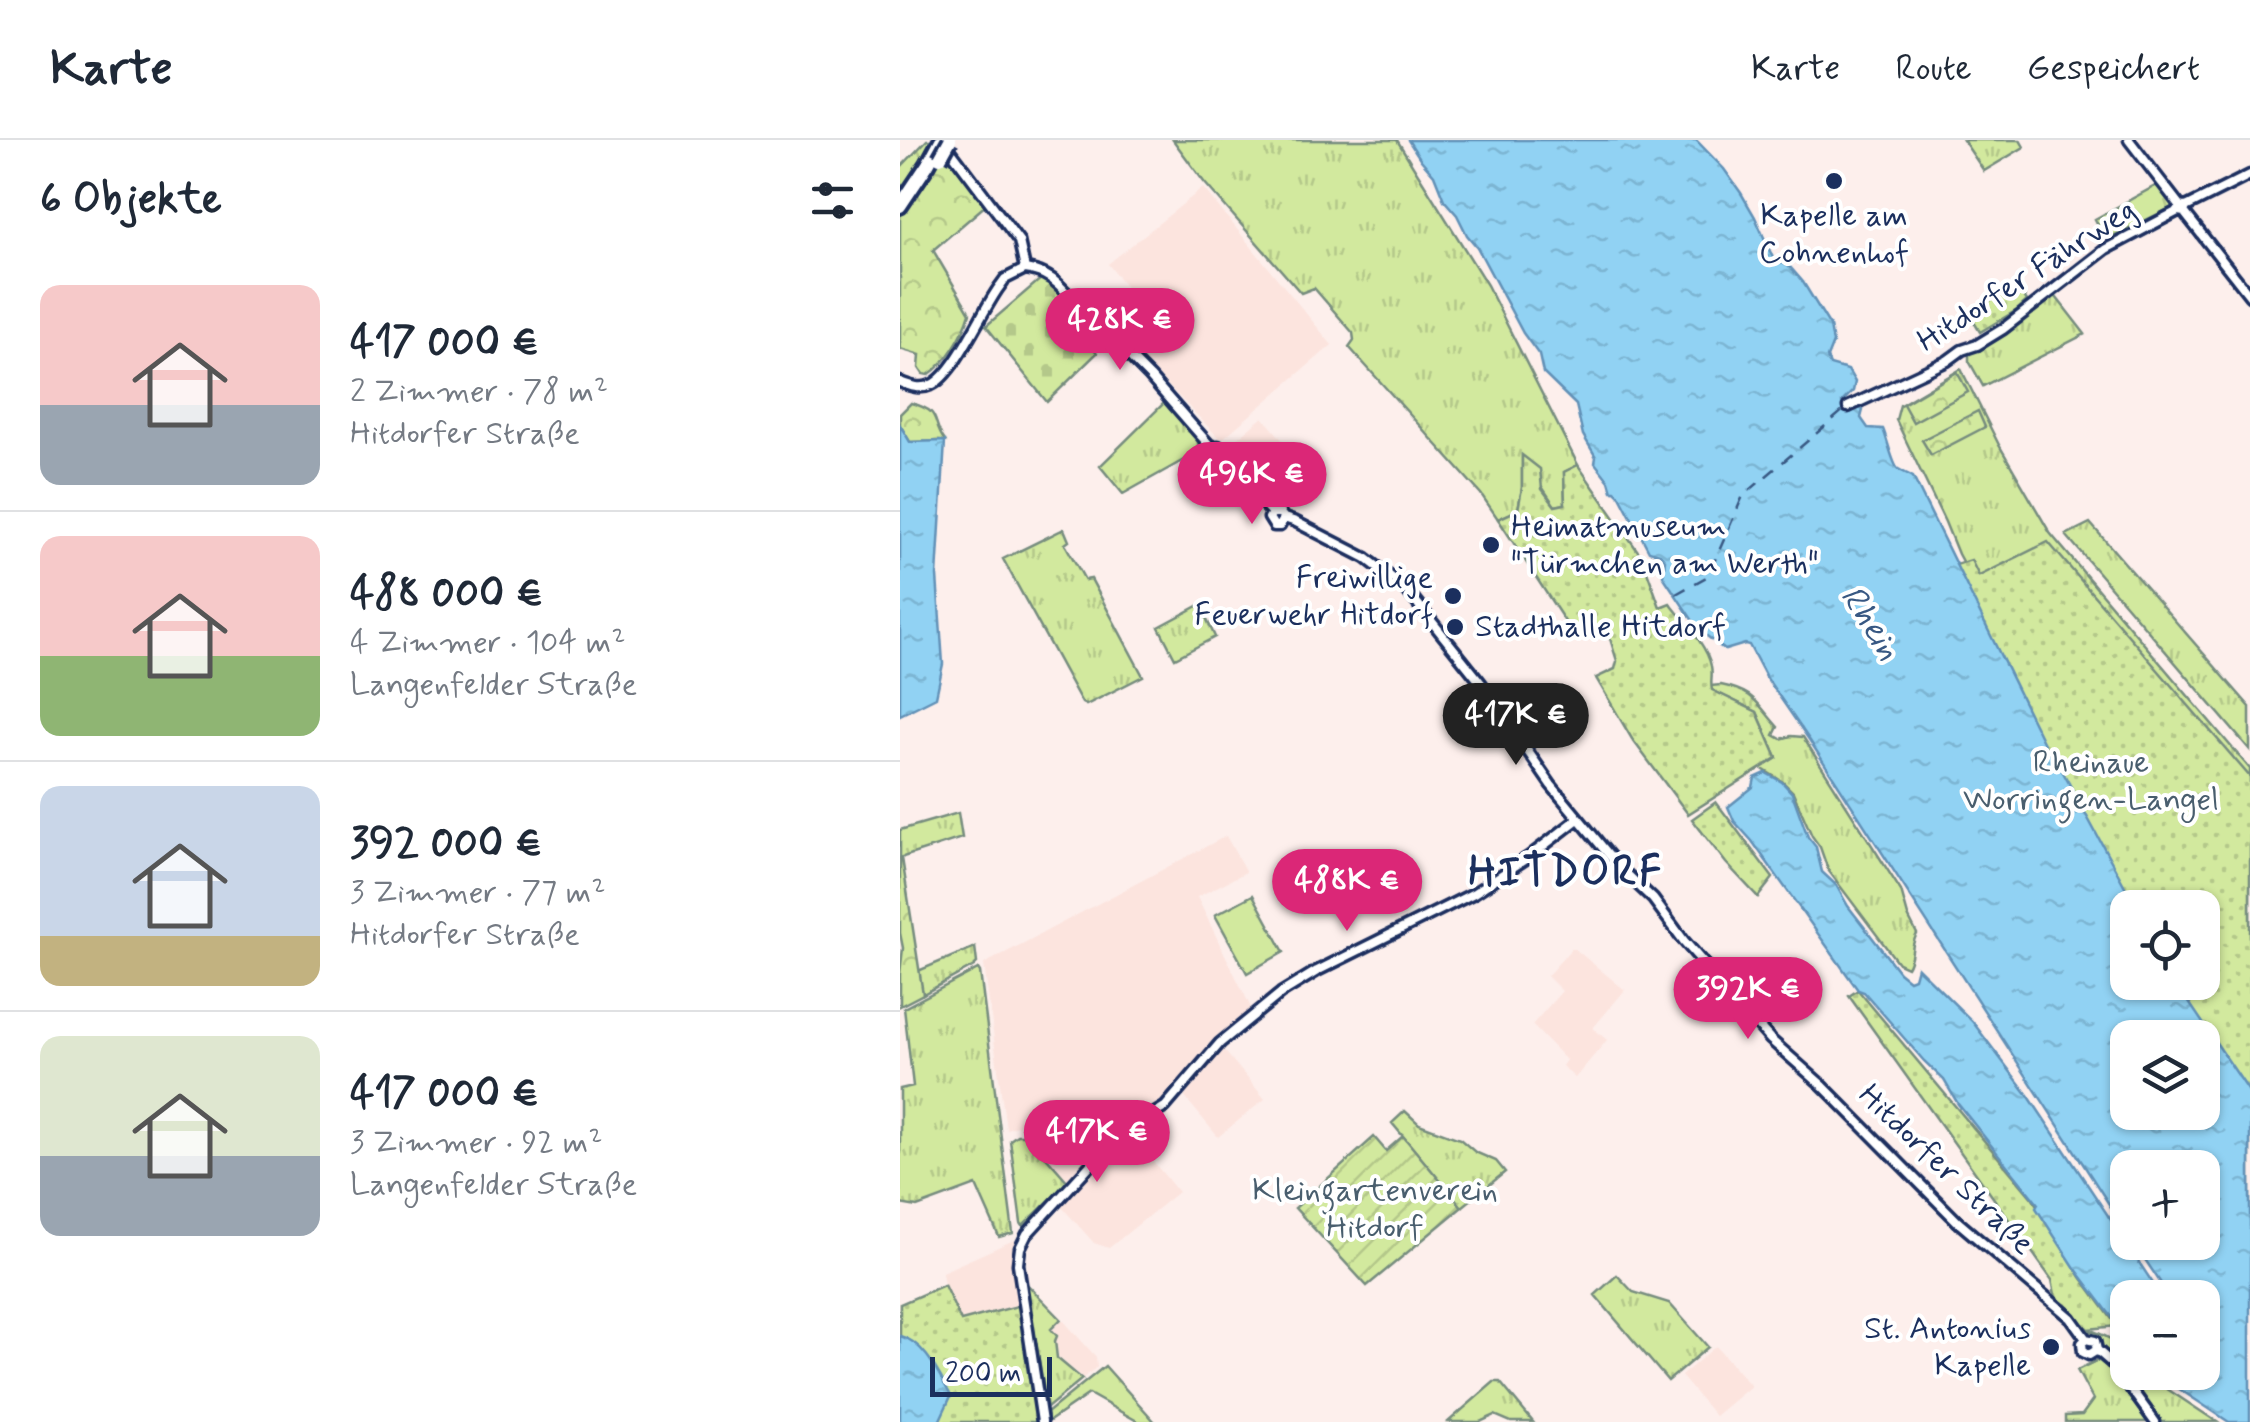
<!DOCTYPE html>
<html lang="de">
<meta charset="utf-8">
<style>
:root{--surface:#fff;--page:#f2f2f3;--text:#1f2937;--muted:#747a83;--line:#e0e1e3;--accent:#db2777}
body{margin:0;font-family:Mynerve,sans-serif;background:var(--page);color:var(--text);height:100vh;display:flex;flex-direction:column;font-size:38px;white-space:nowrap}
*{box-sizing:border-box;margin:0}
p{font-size:32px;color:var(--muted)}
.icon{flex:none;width:55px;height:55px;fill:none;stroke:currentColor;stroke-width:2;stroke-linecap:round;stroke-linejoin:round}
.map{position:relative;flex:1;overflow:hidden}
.drawer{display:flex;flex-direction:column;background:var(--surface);width:900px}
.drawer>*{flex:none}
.buttons{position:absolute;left:1210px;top:750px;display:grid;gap:20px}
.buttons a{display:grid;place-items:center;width:110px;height:110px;border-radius:20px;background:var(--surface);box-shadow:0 2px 8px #0004;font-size:50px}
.scale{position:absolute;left:30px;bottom:25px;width:122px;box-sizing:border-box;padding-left:10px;border:5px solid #1b2f5e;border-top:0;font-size:28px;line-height:35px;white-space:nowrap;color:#1b2f5e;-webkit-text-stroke:8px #fff;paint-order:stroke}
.price{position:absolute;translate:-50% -85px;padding:0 22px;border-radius:35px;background:var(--accent);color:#fff;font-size:32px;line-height:65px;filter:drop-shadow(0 2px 5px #0008)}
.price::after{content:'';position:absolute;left:50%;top:60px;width:30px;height:22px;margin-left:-15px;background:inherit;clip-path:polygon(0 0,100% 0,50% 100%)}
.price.selected{background:#222;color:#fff}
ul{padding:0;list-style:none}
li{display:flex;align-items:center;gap:30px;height:250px;padding:0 40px}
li+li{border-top:2px solid var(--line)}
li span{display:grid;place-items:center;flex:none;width:280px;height:200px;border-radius:20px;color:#555}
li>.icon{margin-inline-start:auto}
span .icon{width:120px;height:120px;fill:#fffc;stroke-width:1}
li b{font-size:42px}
h2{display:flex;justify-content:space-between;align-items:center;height:120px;padding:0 40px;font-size:42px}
header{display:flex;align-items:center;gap:60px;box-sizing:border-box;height:140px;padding:0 50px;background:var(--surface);border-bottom:2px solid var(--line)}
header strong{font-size:48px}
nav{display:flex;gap:55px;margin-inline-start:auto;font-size:35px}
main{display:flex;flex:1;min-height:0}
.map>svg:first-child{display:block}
.built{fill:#fce4de}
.grass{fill:url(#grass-tufts);stroke:#768c7e;stroke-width:2.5}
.forest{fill:url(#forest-crowns);stroke:#768c7e;stroke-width:2.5}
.cemetery{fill:url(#cemetery-stones);stroke:#768c7e;stroke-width:2.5}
.park{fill:url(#park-dots);stroke:#768c7e;stroke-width:2.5;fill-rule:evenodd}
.garden{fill:url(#garden-furrows);stroke:#768c7e;stroke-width:2.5}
.pitch{fill:#d2e99e;stroke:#768c7e;stroke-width:2.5}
.water{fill:url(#water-ripples);stroke:#6291b7;stroke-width:2.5;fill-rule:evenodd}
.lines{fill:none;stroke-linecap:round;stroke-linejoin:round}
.ferry{stroke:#385883;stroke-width:2.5;stroke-dasharray:12 10;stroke-linecap:butt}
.secondary-casing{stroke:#1b2f5e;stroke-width:15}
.highway-casing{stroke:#1b2f5e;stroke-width:20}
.secondary{stroke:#fff;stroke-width:8}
.highway{stroke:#fff;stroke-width:12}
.highway-bridge-casing{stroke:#1b2f5e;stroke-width:20;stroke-linecap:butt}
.highway-bridge{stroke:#fff;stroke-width:12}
.poi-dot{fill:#1b2f5e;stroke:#fff;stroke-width:4}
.labels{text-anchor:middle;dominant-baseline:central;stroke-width:8;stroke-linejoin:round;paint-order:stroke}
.poi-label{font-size:32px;fill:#1b2f5e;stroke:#fff;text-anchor:start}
.street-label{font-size:32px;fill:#1b2f5e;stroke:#fff}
.park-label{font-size:32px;fill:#495e6e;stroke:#fff}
.water-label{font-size:35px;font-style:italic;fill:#385883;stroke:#fff}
.district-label{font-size:42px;font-weight:bold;letter-spacing:2.5px;fill:#1b2f5e;stroke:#fff}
</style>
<header>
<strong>Karte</strong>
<nav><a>Karte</a><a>Route</a><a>Gespeichert</a></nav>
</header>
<main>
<section class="drawer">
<h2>6 Objekte<svg class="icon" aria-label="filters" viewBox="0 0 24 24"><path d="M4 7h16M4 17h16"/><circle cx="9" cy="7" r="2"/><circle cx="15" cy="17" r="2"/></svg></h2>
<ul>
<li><span style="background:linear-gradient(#f6c9c9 60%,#9aa5b1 0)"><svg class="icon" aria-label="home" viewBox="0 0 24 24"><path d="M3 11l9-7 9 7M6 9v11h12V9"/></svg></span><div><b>417 000 €</b><p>2 Zimmer · 78 m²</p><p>Hitdorfer Straße</p></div></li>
<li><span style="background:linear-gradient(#f6c9c9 60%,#8fb573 0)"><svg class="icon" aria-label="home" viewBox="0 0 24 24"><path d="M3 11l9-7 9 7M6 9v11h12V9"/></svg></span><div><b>488 000 €</b><p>4 Zimmer · 104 m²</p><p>Langenfelder Straße</p></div></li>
<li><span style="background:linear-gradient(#c9d6e8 75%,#c2b280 0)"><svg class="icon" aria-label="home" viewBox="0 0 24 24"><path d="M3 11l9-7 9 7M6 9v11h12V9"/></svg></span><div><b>392 000 €</b><p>3 Zimmer · 77 m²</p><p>Hitdorfer Straße</p></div></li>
<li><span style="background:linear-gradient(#dfe7d0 60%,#9aa5b1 0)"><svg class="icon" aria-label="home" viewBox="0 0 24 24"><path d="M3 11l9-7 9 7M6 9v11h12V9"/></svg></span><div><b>417 000 €</b><p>3 Zimmer · 92 m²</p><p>Langenfelder Straße</p></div></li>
</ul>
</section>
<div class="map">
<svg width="1350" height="1282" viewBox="0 0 1350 1282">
<defs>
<pattern id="grass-tufts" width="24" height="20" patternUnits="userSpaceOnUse" patternTransform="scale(2.5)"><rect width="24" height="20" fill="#d2e99e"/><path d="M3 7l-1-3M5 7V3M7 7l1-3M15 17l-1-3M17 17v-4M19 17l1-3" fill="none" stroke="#b4c88a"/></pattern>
<pattern id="forest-crowns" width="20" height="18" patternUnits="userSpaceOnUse" patternTransform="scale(2.5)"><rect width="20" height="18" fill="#d2e99e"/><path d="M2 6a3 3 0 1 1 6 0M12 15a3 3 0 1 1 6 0" fill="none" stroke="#b4c88a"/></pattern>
<pattern id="cemetery-stones" width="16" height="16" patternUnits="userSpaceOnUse" patternTransform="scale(2.5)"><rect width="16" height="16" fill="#d2e99e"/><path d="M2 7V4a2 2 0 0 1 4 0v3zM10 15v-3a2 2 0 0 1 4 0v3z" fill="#b4c88a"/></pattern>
<pattern id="park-dots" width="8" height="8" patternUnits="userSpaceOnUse" patternTransform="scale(2.5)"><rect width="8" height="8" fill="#d2e99e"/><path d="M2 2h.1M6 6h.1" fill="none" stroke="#b4c88a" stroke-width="1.8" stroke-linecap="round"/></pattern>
<pattern id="garden-furrows" width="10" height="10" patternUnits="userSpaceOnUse" patternTransform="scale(2.5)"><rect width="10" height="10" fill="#d2e99e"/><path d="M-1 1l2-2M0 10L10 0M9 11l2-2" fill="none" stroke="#b4c88a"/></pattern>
<pattern id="water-ripples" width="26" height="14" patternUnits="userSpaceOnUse" patternTransform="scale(2.5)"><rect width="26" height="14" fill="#91d2f3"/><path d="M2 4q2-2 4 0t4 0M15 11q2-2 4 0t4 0" fill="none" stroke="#7cb5d3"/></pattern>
</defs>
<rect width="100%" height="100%" fill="#fdefec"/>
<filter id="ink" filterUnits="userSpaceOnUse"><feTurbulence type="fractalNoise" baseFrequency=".01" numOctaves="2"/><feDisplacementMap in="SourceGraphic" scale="20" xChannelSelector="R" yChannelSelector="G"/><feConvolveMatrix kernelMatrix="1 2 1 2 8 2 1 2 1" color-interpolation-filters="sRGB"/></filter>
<g filter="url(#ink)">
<path class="built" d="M 303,48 L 432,205 L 321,300 L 197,172 L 226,147 L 208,124 Z
M 363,277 L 400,321 L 353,348 L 328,316 L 328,306 Z
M 326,696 L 346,732 L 297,757 L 353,872 L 263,965 L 229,988 L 231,994 L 278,1052 L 209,1108 L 194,1103 L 160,1065 L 176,1047 L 168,1042 L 121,985 L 106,989 L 84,824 Z
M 671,809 L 675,809 L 725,850 L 693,888 L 707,900 L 675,938 L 662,926 L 666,920 L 632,885 L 662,851 L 647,836 Z
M 322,908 L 365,959 L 318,997 L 283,955 Z
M 114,1100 L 117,1107 L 121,1165 L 60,1181 L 44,1145 L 42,1132 Z
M 162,1179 L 196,1217 L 197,1227 L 183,1238 L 158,1217 L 155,1202 L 158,1196 L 152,1190 Z
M 816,1206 L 851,1246 L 815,1276 L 781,1236 Z"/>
<path class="grass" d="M 273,0 L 497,0 L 587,145 L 678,325 L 664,332 L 665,364 L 655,366 L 622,317 L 622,348 L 618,370 L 598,379 L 581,354 L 449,207 L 454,200 L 453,193 L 414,148 L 401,153 L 304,42 Z
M 1063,0 L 1120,0 L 1124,7 L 1084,31 Z
M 1259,44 L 1273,64 L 1271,68 L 1209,98 L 1204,97 L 1195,79 Z
M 1153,153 L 1185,194 L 1083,246 L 1069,221 L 1069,211 L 1097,198 Z
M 1061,229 L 1099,305 L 1150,393 L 1350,629 L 1350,938 L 1302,842 L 1302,768 L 1090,473 L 1058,414 L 1045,382 L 996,280 L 1000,265 Z
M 265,262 L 298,300 L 298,312 L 223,354 L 200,326 Z
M 1190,383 L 1350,567 L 1350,610 L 1166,395 Z
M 164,389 L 169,401 L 165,404 L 185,440 L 191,439 L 243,536 L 186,565 L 182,563 L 103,419 Z
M 300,465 L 315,497 L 275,518 L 259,487 Z
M 821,545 C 856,552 856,563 878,587 L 874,595 L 881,599 L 891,596 L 903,597 L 1001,751 L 1008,776 L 1017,794 C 1010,805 1014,816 1007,827 L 998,823 L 928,730 L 920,707 L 912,696 L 893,652 L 883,642 L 861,628 L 877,618 L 857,572 L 812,550 L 810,546 Z
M 58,673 L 62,698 L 0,718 L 0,690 Z
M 75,807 L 77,823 L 74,826 L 23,854 L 18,831 Z
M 78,829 L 80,832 L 113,1093 L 99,1097 L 76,1045 L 17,1067 L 0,1064 L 0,949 L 13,946 L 4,868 Z
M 505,971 L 519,984 L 560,999 L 575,1012 L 596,1021 L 605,1032 L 562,1067 L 492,983 Z
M 117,995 L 127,995 L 168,1042 L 123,1086 L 121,1083 L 110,1000 Z
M 717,1135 L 733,1152 L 769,1163 L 808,1207 L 768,1241 L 695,1155 Z
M 126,1143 L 161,1179 L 151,1189 L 157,1196 L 155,1201 L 157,1218 L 182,1239 L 147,1268 Z
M 1188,1189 C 1212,1198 1227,1204 1228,1232 L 1243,1233 L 1317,1282 L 1257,1282 L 1209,1215 Z
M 1198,1220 L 1206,1226 L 1248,1282 L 1165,1282 L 1165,1276 L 1182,1275 L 1193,1260 L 1177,1230 Z
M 205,1226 L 255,1282 L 239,1282 L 189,1254 L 148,1282 L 147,1273 Z
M 594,1242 L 600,1242 L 633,1282 L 611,1282 L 595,1275 L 580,1282 L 548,1282 Z"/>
<path class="forest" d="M 27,0 L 37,0 L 87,64 L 33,110 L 70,173 C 64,194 47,223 28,235 L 23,234 L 19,228 L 20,215 L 0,209 L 0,28 Z
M 1057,232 L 1068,252 L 1013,282 L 1003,264 Z
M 11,263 C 44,272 30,281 45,301 L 10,302 L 0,285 L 0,274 Z
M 1078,271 L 1085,287 L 1031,315 L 1022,300 Z
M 0,718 L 2,718 L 23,854 L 0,866 L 0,834 L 3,808 L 0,793 Z"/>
<path class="cemetery" d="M 143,137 L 188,181 L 182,191 L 197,213 L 147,262 L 86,186 Z"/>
<path class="park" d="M 1118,146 L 1127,161 L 1117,170 L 1080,192 L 1068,172 Z
M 622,315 L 640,329 L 642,349 L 655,366 L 665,364 L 664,332 L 678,325 L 742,417 L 760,467 L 770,463 C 782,479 807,505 811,526 C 813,534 810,542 812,550 L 857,572 L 877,618 L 788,674 L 732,599 L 696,538 L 715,529 L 717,521 L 706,486 L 673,494 L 598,379 L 618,370 L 622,348 Z
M 1148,402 L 1350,637 L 1350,1111 L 1302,1028 L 1302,898 L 1228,898 L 929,466 L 1071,420 L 1079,436 ZM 1228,768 L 1302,768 L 1302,842 L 1228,842 Z
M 816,662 L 873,738 L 858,757 L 826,723 L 792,679 Z
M 958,850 L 1133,1059 L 1181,1137 L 1217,1186 L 1188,1189 L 1156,1159 L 1152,1140 L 949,856 Z
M 44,1145 L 61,1181 L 121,1165 L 139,1282 L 0,1282 L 0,1164 Z"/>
<path class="garden" d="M 503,996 L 562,1067 L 467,1146 L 395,1068 L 474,997 L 486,1011 Z"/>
<path class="pitch" d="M 353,755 L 384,812 L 347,833 L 315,775 Z"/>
<path class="water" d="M 508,0 L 796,0 L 824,29 L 841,53 L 855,77 L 873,118 L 890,127 L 903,142 L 930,186 L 933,203 L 927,218 L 930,225 L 948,230 L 955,242 L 953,251 L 942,262 L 947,271 L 960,268 L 963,270 L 961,278 L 968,288 L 983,289 C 987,298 993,325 998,329 C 999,330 1012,336 1013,337 L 1148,612 L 1152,612 L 1236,767 L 1228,768 L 1228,842 L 1276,843 L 1350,953 L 1350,1282 L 1329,1282 L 1255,1233 L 1302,1232 L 1302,1158 L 1270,1157 L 1234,1103 L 1302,1102 L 1302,1028 L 1228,1028 L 1227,1092 L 910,601 L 866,537 L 849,505 L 845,504 L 825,510 L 799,490 L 763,436 L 765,420 L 760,414 L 749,411 L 720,356 L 715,351 L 712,351 L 709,341 L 695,323 L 696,317 L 683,295 L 676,265 L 643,233 L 639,215 L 623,193 L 577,107 L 567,95 L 557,75 L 544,60 L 534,35 L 521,20 ZM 1228,898 L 1302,898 L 1302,972 L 1228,972 Z
M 0,285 L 10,302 L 45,301 L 37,436 L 43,524 L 36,557 L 0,575 Z
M 866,633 L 882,642 L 892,653 L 908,697 L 916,707 L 922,732 L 936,745 L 948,766 L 999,832 L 1009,840 L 1014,838 L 1017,827 L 1072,881 L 1128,955 L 1262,1157 L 1228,1158 L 1227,1197 L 1175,1128 L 1136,1068 L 1138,1064 L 1058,964 L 1044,940 L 1024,921 L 964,852 L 958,850 L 852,701 L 834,681 L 828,667 L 853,647 L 855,638 Z
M 0,1196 C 25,1202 39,1235 51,1256 L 39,1282 L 0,1282 Z"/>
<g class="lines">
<path class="ferry" d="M 776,454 L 808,436 L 843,356 L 945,269"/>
<g class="secondary-casing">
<path id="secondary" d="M 1229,0 L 1280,66 L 1278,71 L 1284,72 L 1286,67 L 1280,66
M 46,4 L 119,101 L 125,129
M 1286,67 L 1350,35
M 1284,72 L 1350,156
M 125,129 C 139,131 149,135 159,145 L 250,237 L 311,307 L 318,306 L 323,313 L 320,319
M 0,242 C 10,246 20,250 31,245 C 55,235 83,168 100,146 L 105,139 L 125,129
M 948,267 L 1047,221 L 1062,210 L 1077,205 L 1103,189 L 1206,109 L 1278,71
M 311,307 L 308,314 L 311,318 L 320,319 L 372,373 L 380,373 L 384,378 L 396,382 L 466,418 L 505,448 L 581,543 L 651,645 L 718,726 L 753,759 L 784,801 L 871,900 L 923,946 L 1058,1082 L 1171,1178 L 1186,1199 L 1195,1201 L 1197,1210 L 1213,1224 L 1255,1282
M 372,373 L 369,378 L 374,386 L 380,386 L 384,378
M 1186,1199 L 1182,1203 L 1183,1212 L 1189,1215 L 1197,1210
M 142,1282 L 118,1124 L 120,1108 L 127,1094 L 204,1010 L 223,993 L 265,967 L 320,903 L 381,853 L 417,831 L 574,753 L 630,716 L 678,679"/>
</g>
<g class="highway-casing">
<path id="highway" d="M 0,66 L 28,24 L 41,0"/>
</g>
<use href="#secondary" class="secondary"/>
<use href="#highway" class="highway"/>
<g class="highway-bridge-casing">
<path id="highway-bridge" d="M 40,18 L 50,0"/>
</g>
<use href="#highway-bridge" class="highway-bridge"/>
</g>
</g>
<g class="poi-dot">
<circle cx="934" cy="41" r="10"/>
<circle cx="591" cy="405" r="10"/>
<circle cx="553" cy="456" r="10"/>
<circle cx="555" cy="487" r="10"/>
<circle cx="1151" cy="1207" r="10"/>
</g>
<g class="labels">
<g class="poi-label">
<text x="934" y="76" text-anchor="middle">Kapelle am<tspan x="934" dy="37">Cohnenhof</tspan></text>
<text x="611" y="387">Heimatmuseum<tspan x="611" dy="37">"Türmchen am Werth"</tspan></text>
<text x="533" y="438" text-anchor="end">Freiwillige<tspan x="533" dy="37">Feuerwehr Hitdorf</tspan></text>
<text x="575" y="487">Stadthalle Hitdorf</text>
<text x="1131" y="1189" text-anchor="end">St. Antonius<tspan x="1131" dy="37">Kapelle</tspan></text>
</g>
<g class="street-label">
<text transform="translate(1127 136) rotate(-33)">Hitdorfer Fährweg</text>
<text transform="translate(1046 1030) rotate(44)">Hitdorfer Straße</text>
</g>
<g class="park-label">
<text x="1191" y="623">Rheinaue<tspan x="1191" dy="37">Worringen-Langel</tspan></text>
<text x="475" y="1051">Kleingartenverein<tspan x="475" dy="37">Hitdorf</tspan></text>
</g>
<g class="water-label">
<text transform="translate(970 483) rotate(57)">Rhein</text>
</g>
<g class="district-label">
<text x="666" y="733">HITDORF</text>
</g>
</g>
</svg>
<div class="buttons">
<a><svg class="icon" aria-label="locate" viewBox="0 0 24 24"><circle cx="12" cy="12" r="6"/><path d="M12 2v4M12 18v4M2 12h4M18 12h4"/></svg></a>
<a><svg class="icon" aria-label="layers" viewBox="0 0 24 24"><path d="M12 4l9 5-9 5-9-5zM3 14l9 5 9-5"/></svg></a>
<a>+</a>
<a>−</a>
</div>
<div class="scale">200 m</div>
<b class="price" style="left:220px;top:233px">428K €</b>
<b class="price" style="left:352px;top:387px">496K €</b>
<b class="price selected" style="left:616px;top:628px">417K €</b>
<b class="price" style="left:447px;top:794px">488K €</b>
<b class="price" style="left:848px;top:902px">392K €</b>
<b class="price" style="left:197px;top:1045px">417K €</b>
</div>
</main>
